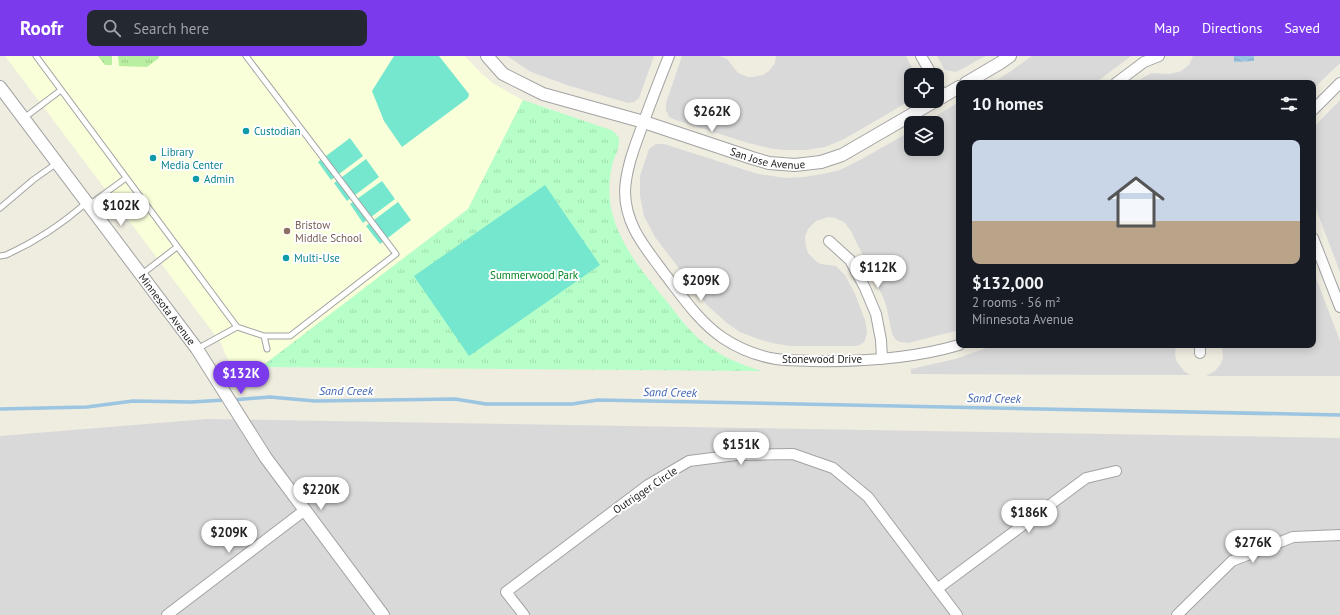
<!DOCTYPE html>
<meta charset="utf-8">
<style>
:root{--surface:#171b24;--page:#242831;--text:#f1f3f6;--muted:#9ea1a6;--accent:#7c3aed}
body{margin:0;font-family:"PT Sans",sans-serif;background:var(--page);color:var(--text);height:100vh;display:flex;flex-direction:column;font-size:15px;white-space:nowrap}
*{box-sizing:border-box;margin:0}
p{font-size:13px;color:var(--muted)}
.icon{flex:none;width:22px;height:22px;fill:none;stroke:currentColor;stroke-width:2;stroke-linecap:round;stroke-linejoin:round}
.map{position:relative;flex:1;overflow:hidden}
.side{position:absolute;left:956px;top:24px;width:360px;height:268px;display:flex;flex-direction:column;background:var(--surface);border-radius:8px;box-shadow:0 2px 10px #0003}
.side>*{flex:none}
.fabs{position:absolute;left:904px;top:12px;display:grid;gap:8px}
.fabs a{display:grid;place-items:center;width:40px;height:40px;border-radius:8px;background:var(--surface);box-shadow:0 2px 10px #0003;font-size:20px}
.price{position:absolute;translate:-50% -34px;padding:0 9px;border-radius:14px;background:#fff;color:#222;font-size:13px;line-height:26px;filter:drop-shadow(0 1px 2px #0008)}
.price::after{content:'';position:absolute;left:50%;top:24px;width:12px;height:9px;margin-left:-6px;background:inherit;clip-path:polygon(0 0,100% 0,50% 100%)}
.price.on{background:var(--accent);color:#fff}
ul{padding:0;list-style:none}
li{display:grid;align-content:center;gap:8px;height:212px;padding:0 16px}
li span{display:grid;place-items:center;height:124px;border-radius:8px;color:#555}
li>.icon{margin-inline-start:auto}
span .icon{width:72px;height:72px;fill:#fffc;stroke-width:1}
li b{font-size:17px}
h2{display:flex;justify-content:space-between;align-items:center;height:48px;padding:0 16px;font-size:17px}
header{display:flex;align-items:center;gap:24px;box-sizing:border-box;height:56px;padding:0 20px;background:var(--accent);color:#fff}
header strong{font-size:19px}
nav{display:flex;gap:22px;margin-inline-start:auto;font-size:14px}
.search{width:280px;height:36px;background:var(--page);display:flex;align-items:center;gap:10px;box-sizing:border-box;padding:0 14px;border-radius:8px;color:var(--muted);font-size:15px}
.map>svg:first-child{display:block}
.residential{fill:#dad9d9}
.education{fill:#f8ffd9}
.grass{fill:url(#grass-tufts)}
.park{fill:url(#park-tufts)}
.pitch{fill:#75e7cf}
.water{fill:url(#water-waves)}
.lines{fill:none;stroke-linecap:round;stroke-linejoin:round}
.stream{stroke:#9bc5e1;stroke-width:3.5}
.service-casing{stroke:#a3a3a3;stroke-width:7}
.minor-casing{stroke:#a3a3a3;stroke-width:12}
.tertiary-casing{stroke:#a3a3a3;stroke-width:14}
.service{stroke:#fff;stroke-width:5}
.minor{stroke:#fff;stroke-width:10}
.tertiary{stroke:#fff;stroke-width:12}
.culture-dot{fill:#0f9aa8;stroke:#fff;stroke-width:1.5}
.education-dot{fill:#8d6e63;stroke:#fff;stroke-width:1.5}
.labels{text-anchor:middle;dominant-baseline:central;stroke-width:4;stroke-linejoin:round;paint-order:stroke}
.culture-label{font-size:11px;fill:#0d838f;stroke:#fff;text-anchor:start}
.street-label{font-size:11px;fill:#1c1c1c;stroke:#fff}
.education-label{font-size:11px;fill:#785e54;stroke:#fff;text-anchor:start}
.park-label{font-size:11px;fill:#008322;stroke:#fff}
.water-label{font-size:12px;font-style:italic;fill:#4065b4;stroke:#fff}
</style>
<header>
<strong>Roofr</strong>
<div class="search"><svg class="icon" aria-label="search" viewBox="0 0 24 24"><circle cx="10" cy="10" r="6"/><path d="M15 15l6 6"/></svg>Search here</div>
<nav><a>Map</a><a>Directions</a><a>Saved</a></nav>
</header>
<div class="map">
<svg width="1340" height="559" viewBox="0 0 1340 559">
<defs>
<pattern id="grass-tufts" width="24" height="20" patternUnits="userSpaceOnUse"><rect width="24" height="20" fill="#b9efa0"/><path d="M3 7l-1-3M5 7V3M7 7l1-3M15 17l-1-3M17 17v-4M19 17l1-3" fill="none" stroke="#9ecc89"/></pattern>
<pattern id="park-tufts" width="24" height="20" patternUnits="userSpaceOnUse"><rect width="24" height="20" fill="#b7ffc9"/><path d="M3 7l-1-3M5 7V3M7 7l1-3M15 17l-1-3M17 17v-4M19 17l1-3" fill="none" stroke="#9ddaac"/></pattern>
<pattern id="water-waves" width="16" height="10" patternUnits="userSpaceOnUse"><rect width="16" height="10" fill="#9bc5e1"/><path d="M0 5q4-4 8 0t8 0" fill="none" stroke="#85a9c0"/></pattern>
</defs>
<rect width="100%" height="100%" fill="#efece0"/>
<path class="residential" d="M 507,0 L 654,0 L 639,42 L 634,46 L 628,47 L 570,30 L 531,16 Z
M 682,0 L 720,0 L 727,3 L 738,17 L 748,21 L 753,21 L 763,19 L 769,15 L 775,7 L 776,0 L 906,0 L 916,19 L 911,19 L 911,44 L 865,71 L 842,84 L 825,91 L 805,94 L 784,94 L 773,93 L 748,87 L 673,63 L 669,61 L 666,54 L 666,47 Z
M 937,0 L 985,0 L 960,14 L 956,16 L 945,14 Z
M 1032,0 L 1131,0 L 1095,27 L 992,27 L 1011,15 Z
M 1193,0 L 1340,0 L 1340,7 L 1313,33 L 1313,27 L 1136,27 L 1144,21 L 1152,17 L 1170,18 L 1181,15 L 1189,9 Z
M 1340,44 L 1340,216 L 1313,145 L 1313,72 Z
M 959,46 L 959,274 L 908,287 L 900,286 L 896,284 L 892,278 L 887,253 L 884,243 L 851,175 L 844,166 L 835,162 L 828,161 L 816,165 L 808,173 L 805,181 L 806,191 L 808,197 L 817,206 L 821,208 L 836,210 L 845,219 L 855,238 L 865,264 L 867,276 L 865,285 L 860,289 L 855,290 L 790,290 L 772,287 L 758,283 L 740,276 L 727,267 L 707,249 L 655,181 L 644,160 L 640,140 L 640,120 L 649,93 L 656,88 L 664,88 L 758,118 L 786,122 L 804,121 L 828,117 L 840,114 L 862,103 L 911,75 L 911,93 L 937,93 L 937,67 L 924,67 Z
M 1313,214 L 1340,285 L 1340,320 L 1206,320 L 1215,315 L 1220,309 L 1223,302 L 1222,289 L 1313,289 Z
M 995,289 L 1176,289 L 1175,299 L 1177,306 L 1184,315 L 1190,319 L 911,318 L 911,313 L 955,303 Z
M 207,363 L 1340,382 L 1340,559 L 0,559 L 0,380 Z"/>
<path class="education" d="M 5,0 L 465,0 L 481,17 L 494,28 L 523,44 L 468,153 L 261,311 L 232,310 L 225,298 L 222,289 L 212,275 Z"/>
<path class="grass" d="M 98,0 L 112,0 L 112,9 L 105,9 Z
M 118,0 L 159,0 L 159,2 L 147,11 L 119,10 Z"/>
<path class="park" d="M 523,44 L 611,74 C 615,77 618,79 619,83 C 620,91 615,100 613,106 C 608,123 608,144 613,160 C 623,194 646,220 668,247 C 679,261 690,276 704,287 C 722,301 740,308 761,315 L 261,311 L 468,153 Z"/>
<path class="pitch" d="M 394,0 L 439,0 L 469,38 L 468,42 L 402,91 L 384,65 L 372,35 Z
M 350,82 L 363,100 L 331,124 L 318,106 Z
M 366,103 L 379,121 L 347,145 L 334,127 Z
M 382,125 L 395,143 L 363,167 L 350,148 Z
M 545,129 L 600,209 L 469,300 L 414,220 Z
M 398,146 L 411,164 L 380,188 L 366,170 Z"/>
<path class="water" d="M 1234,0 L 1254,0 L 1254,5 L 1234,6 Z"/>
<g class="lines">
<path class="stream" d="M 232,344 L 270,341 L 315,345 L 455,343 L 486,348 L 572,348 L 598,344 L 1340,359
M 0,353 L 87,351 L 133,345 L 191,346 L 226,344"/>
<g class="service-casing">
<path id="service" d="M 36,0 L 237,271 L 264,280 L 290,280 L 396,198 L 246,0
M 24,62 L 61,34
M 89,149 L 126,122
M 0,152 L 33,124 L 57,107
M 0,200 L 6,199 C 37,185 61,169 86,147
M 142,218 L 177,191
M 264,280 L 267,293
M 197,293 L 237,271"/>
</g>
<g class="minor-casing">
<path id="minor" d="M 669,0 C 659,25 649,51 640,76 C 633,95 626,114 625,135 C 625,169 645,191 664,217 C 682,240 699,266 723,282 C 738,292 758,300 776,303 C 788,305 801,304 812,305 C 862,306 911,303 959,289
M 921,0 L 932,19
M 1116,27 L 1144,6 L 1159,0
M 937,29 L 943,40
M 1313,54 L 1340,27
M 1313,182 L 1340,251
M 829,185 L 850,204 L 865,232 L 876,258 L 881,284 L 882,303
M 1200,289 L 1200,297
M 937,533 L 1086,422 L 1116,415
M 167,559 L 305,454
M 524,559 L 506,536 L 648,429 L 689,405 L 736,399 L 793,398 L 833,412 L 868,441 L 957,559
M 1177,559 L 1232,505 L 1293,481 L 1340,479"/>
</g>
<g class="tertiary-casing">
<g id="tertiary">
<path id="s1" d="M 487,0 L 503,18 L 543,38 L 644,66 L 752,102 L 769,107 L 795,109 L 821,106 L 842,99 L 935,45"/>
<path d="M 966,27 L 1000,7 L 1010,0"/>
<path id="s2" d="M 0,31 L 197,293 L 266,402 L 383,559"/>
<path d="M 937,44 L 959,31"/>
</g>
</g>
<use href="#service" class="service"/>
<use href="#minor" class="minor"/>
<use href="#tertiary" class="tertiary"/>
</g>
<g class="culture-dot">
<circle cx="246" cy="75" r="4"/>
<circle cx="153" cy="102" r="4"/>
<circle cx="196" cy="123" r="4"/>
<circle cx="286" cy="202" r="4"/>
</g>
<circle class="education-dot" cx="287" cy="175" r="4"/>
<g class="labels">
<g class="culture-label">
<text x="254" y="75">Custodian</text>
<text x="161" y="96">Library<tspan x="161" dy="13">Media Center</tspan></text>
<text x="204" y="123">Admin</text>
<text x="294" y="202">Multi-Use</text>
</g>
<g class="street-label">
<text stroke="none"><textPath href="#s1" startOffset="303">San Jose Avenue</textPath></text>
<text stroke="none"><textPath href="#s2" startOffset="278">Minnesota Avenue</textPath></text>
<text x="822" y="303">Stonewood Drive</text>
<text transform="translate(645 434) rotate(-34)">Outrigger Circle</text>
</g>
<g class="education-label">
<text x="295" y="169">Bristow<tspan x="295" dy="13">Middle School</tspan></text>
</g>
<g class="park-label">
<text x="534" y="219">Summerwood Park</text>
</g>
<g class="water-label">
<text x="346" y="334">Sand Creek</text>
<text transform="translate(670 336) rotate(1)">Sand Creek</text>
<text transform="translate(994 342) rotate(1)">Sand Creek</text>
</g>
</g>
</svg>
<div class="fabs">
<a><svg class="icon" aria-label="locate" viewBox="0 0 24 24"><circle cx="12" cy="12" r="6"/><path d="M12 2v4M12 18v4M2 12h4M18 12h4"/></svg></a>
<a><svg class="icon" aria-label="layers" viewBox="0 0 24 24"><path d="M12 4l9 5-9 5-9-5zM3 14l9 5 9-5"/></svg></a>
</div>
<b class="price" style="left:712px;top:77px">$262K</b>
<b class="price" style="left:121px;top:171px">$102K</b>
<b class="price" style="left:878px;top:233px">$112K</b>
<b class="price" style="left:701px;top:246px">$209K</b>
<b class="price on" style="left:241px;top:339px">$132K</b>
<b class="price" style="left:741px;top:410px">$151K</b>
<b class="price" style="left:321px;top:455px">$220K</b>
<b class="price" style="left:1029px;top:478px">$186K</b>
<b class="price" style="left:229px;top:498px">$209K</b>
<b class="price" style="left:1253px;top:508px">$276K</b>
<section class="side">
<h2>10 homes<svg class="icon" aria-label="filters" viewBox="0 0 24 24"><path d="M4 7h16M4 17h16"/><circle cx="9" cy="7" r="2"/><circle cx="15" cy="17" r="2"/></svg></h2>
<ul>
<li><span style="background:linear-gradient(#c9d6e8 65%,#b9a48a 0)"><svg class="icon" aria-label="home" viewBox="0 0 24 24"><path d="M3 11l9-7 9 7M6 9v11h12V9"/></svg></span><div><b>$132,000</b><p>2 rooms · 56 m²</p><p>Minnesota Avenue</p></div></li>
</ul>
</section>
</div>
